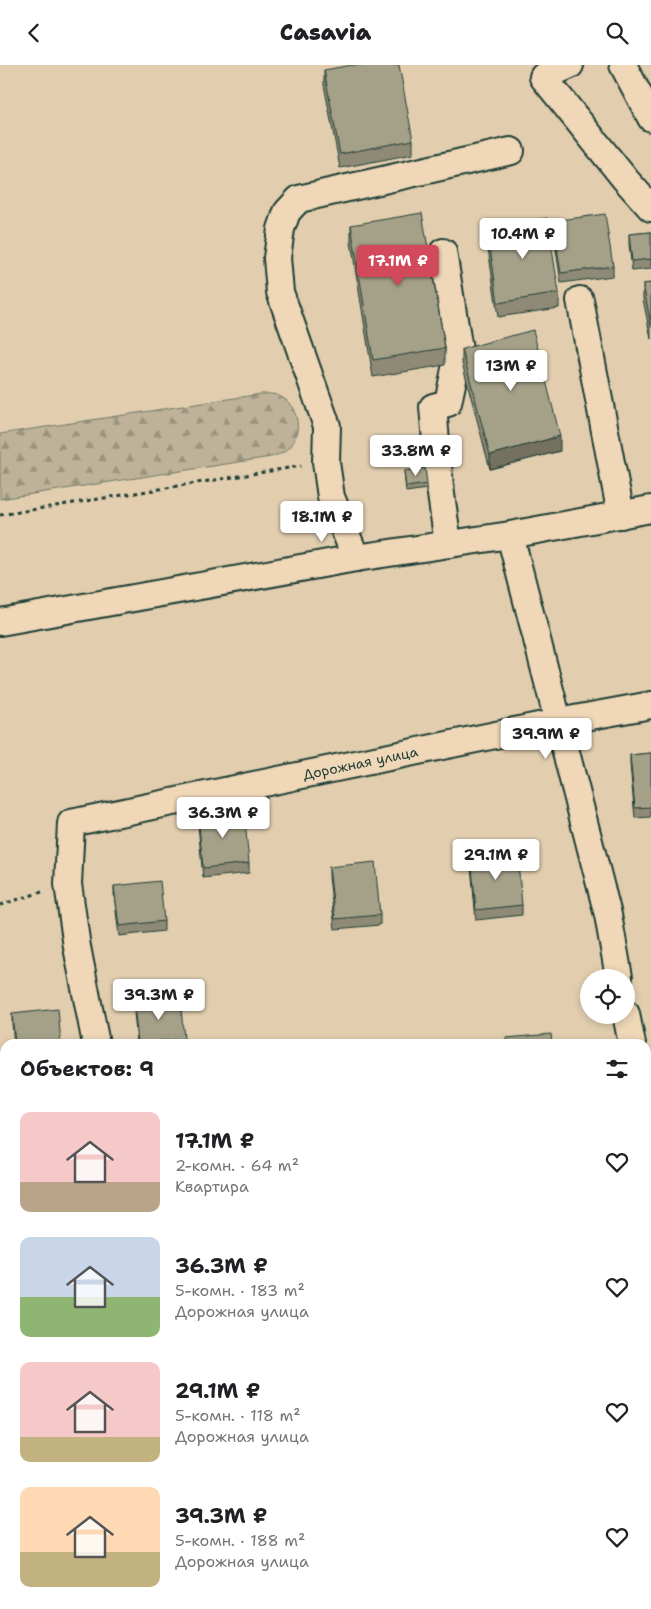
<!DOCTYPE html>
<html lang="ru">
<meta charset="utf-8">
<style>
:root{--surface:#fff;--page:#f6f6f6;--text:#202124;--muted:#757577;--accent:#d1495b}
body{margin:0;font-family:"Shantell Sans",sans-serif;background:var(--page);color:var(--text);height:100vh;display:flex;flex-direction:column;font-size:19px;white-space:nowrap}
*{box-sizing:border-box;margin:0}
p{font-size:16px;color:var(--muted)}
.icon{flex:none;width:28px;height:28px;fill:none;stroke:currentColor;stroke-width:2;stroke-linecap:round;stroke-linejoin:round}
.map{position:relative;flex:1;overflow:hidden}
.panel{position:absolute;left:0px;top:974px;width:651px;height:571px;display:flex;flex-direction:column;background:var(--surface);border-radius:15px 15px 0 0;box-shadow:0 2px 8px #0003}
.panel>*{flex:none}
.buttons{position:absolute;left:580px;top:904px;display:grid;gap:10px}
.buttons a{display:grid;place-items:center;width:55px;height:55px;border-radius:50%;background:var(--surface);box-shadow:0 2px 8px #0003;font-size:25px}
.price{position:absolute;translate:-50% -42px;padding:0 11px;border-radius:5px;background:#fff;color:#222;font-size:16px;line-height:32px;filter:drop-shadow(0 1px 2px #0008)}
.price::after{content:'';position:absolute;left:50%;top:30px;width:15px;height:11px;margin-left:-8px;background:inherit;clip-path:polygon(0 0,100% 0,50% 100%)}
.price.active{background:var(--accent);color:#fff}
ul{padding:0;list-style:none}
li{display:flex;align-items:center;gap:15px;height:125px;padding:0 20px}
li span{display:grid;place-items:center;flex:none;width:140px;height:100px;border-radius:10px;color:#555}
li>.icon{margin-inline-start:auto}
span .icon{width:60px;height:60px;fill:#fffc;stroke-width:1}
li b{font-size:21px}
h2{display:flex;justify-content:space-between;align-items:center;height:60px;padding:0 20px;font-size:21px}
header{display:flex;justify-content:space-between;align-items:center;height:65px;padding:0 20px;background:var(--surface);font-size:22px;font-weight:800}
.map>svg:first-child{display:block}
.forest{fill:url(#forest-firs);stroke:#6e7866}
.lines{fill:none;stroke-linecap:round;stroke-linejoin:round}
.stream{stroke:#626e5d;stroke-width:8}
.minor-casing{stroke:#1f3d34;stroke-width:30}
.path{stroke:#1f3d34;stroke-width:3;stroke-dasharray:4 4;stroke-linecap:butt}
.minor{stroke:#efd7b7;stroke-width:26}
.wall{fill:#8e8a76;stroke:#1f3d34}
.shaded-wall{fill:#747160;stroke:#1f3d34}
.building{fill:#a5a189;stroke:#1f3d34}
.labels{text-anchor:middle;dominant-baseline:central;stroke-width:5;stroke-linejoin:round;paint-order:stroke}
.street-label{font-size:14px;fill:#1f3d34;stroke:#efd7b7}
</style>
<header><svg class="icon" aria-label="back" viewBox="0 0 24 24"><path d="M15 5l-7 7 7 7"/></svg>Casavia<svg class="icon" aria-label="search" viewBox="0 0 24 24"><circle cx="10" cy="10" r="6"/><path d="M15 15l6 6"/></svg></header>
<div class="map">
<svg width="651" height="1544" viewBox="0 0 651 1544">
<defs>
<pattern id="forest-firs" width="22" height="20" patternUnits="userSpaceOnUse" patternTransform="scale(1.25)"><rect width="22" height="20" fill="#beb399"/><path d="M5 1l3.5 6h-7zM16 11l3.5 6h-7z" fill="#9a937e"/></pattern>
</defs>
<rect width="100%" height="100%" fill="#e2ceaf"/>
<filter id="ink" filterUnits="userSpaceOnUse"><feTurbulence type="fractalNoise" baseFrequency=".02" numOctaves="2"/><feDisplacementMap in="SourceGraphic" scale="10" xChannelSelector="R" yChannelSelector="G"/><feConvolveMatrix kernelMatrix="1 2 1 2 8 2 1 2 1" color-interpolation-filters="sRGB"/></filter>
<g filter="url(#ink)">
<path class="forest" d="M 261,329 C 268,329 275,328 281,332 C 299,341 303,369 289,383 C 284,388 277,390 271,392 L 0,434 L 0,369 Z"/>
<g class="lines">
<path class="stream" d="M 646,1463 L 651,1461
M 483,1544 L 491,1540"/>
<g class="minor-casing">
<g id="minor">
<path d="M 570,0 L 543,12 L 625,114 L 651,143"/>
<path d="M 623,0 L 651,53"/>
<path d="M 443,187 L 459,285 L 448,338 L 433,342 L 440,422 L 448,479"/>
<path d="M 580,235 L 621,450"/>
<path d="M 510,470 L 608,850 L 619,912"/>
<path d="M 356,493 L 331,432 L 326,397 L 327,361 L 280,227 L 277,193 L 281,164 L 287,147 L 299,134 L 511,86"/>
<path d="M 0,557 L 356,493 L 510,470 L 651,444"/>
<path d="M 626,949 L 632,979"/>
<path id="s1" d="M 96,979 L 77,882 L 68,819 L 71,758 L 558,657 L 651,640"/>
<path d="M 646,1056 L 651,1086"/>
<path d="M 0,1341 L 5,1370"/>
<path d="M 22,1540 L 23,1544"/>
<path d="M 201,1540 L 202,1544"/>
</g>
</g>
<path class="path" d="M 0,450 L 301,401
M 0,840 L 42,827"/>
<use href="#minor" class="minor"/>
</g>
<path class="wall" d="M 324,5 L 413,75 L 413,89 L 340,103 L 324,20 Z
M 553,156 L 613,201 L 613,211 L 561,218 L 553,166 Z
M 351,160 L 445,283 L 445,300 L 373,312 L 351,177 Z
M 487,162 L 559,228 L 559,243 L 498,252 L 487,176 Z
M 651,167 L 651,204 L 632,206 L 629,179 L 629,169 Z
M 651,218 L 651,274 L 643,234 L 643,219 Z
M 462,284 L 560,386 L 490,404 L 462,298 Z
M 404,406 L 427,419 L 427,424 L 406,427 Z
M 651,688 L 651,752 L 635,753 L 630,700 L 630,690 Z
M 198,750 L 249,798 L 249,808 L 203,813 L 198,760 Z
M 471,792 L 522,840 L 522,850 L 476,855 L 471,802 Z
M 329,802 L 380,850 L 380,860 L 335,864 L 329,812 Z
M 114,821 L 164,856 L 164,866 L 119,871 L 114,831 Z
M 134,938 L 184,974 L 184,979 L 137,979 L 134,948 Z
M 12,949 L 61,979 L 14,979 L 12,959 Z
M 5,1080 L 5,1131 L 0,1131 L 0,1081 Z"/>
<path class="shaded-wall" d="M 560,371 L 560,386 L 490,404 L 490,390 Z"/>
<path class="building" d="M 352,0 L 399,0 L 413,75 L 340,89 L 324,5 Z
M 422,148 L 445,283 L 373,295 L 351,160 Z
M 605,149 L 613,201 L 561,208 L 553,156 Z
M 547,153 L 559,228 L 498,238 L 487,162 Z
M 651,167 L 651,194 L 632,196 L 629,169 Z
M 651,218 L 651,260 L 643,219 Z
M 533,265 L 560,371 L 490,390 L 462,284 Z
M 425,403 L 427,419 L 406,422 L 404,406 Z
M 651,688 L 651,742 L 635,743 L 630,690 Z
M 244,746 L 249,798 L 203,803 L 198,750 Z
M 517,787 L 522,840 L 476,845 L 471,792 Z
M 375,797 L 380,850 L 335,854 L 329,802 Z
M 160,816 L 164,856 L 119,861 L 114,821 Z
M 180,933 L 184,974 L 138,978 L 134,938 Z
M 58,944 L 61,979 L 15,979 L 12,949 Z
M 551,969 L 552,979 L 506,979 L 506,973 Z
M 5,1080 L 5,1121 L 0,1121 L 0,1081 Z"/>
</g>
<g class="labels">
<g class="street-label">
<text stroke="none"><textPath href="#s1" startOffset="519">Дорожная улица</textPath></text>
</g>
</g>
</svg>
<div class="buttons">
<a><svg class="icon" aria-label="locate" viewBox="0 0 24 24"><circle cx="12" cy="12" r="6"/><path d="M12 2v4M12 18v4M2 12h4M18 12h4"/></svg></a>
</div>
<b class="price" style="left:523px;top:195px">10.4M ₽</b>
<b class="price active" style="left:398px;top:222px">17.1M ₽</b>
<b class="price" style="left:511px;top:327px">13M ₽</b>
<b class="price" style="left:416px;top:412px">33.8M ₽</b>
<b class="price" style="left:322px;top:478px">18.1M ₽</b>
<b class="price" style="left:546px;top:695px">39.9M ₽</b>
<b class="price" style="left:223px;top:774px">36.3M ₽</b>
<b class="price" style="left:496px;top:816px">29.1M ₽</b>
<b class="price" style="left:159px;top:956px">39.3M ₽</b>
<section class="panel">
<h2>Объектов: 9<svg class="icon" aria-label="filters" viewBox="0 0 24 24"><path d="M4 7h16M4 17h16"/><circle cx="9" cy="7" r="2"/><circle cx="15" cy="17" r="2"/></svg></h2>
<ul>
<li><span style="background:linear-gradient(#f6c9c9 70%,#b9a48a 0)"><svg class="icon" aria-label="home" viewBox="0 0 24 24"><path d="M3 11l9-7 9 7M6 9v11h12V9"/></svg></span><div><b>17.1M ₽</b><p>2-комн. · 64 m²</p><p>Квартира</p></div><svg class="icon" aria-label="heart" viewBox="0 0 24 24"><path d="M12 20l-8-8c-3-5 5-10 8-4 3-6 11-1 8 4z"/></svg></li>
<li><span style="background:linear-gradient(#c9d6e8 60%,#8fb573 0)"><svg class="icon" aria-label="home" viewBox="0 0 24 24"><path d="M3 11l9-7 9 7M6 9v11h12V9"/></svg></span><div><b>36.3M ₽</b><p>5-комн. · 183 m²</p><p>Дорожная улица</p></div><svg class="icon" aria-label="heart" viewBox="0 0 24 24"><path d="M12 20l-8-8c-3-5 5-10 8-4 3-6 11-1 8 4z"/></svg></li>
<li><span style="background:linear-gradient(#f6c9c9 75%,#c2b280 0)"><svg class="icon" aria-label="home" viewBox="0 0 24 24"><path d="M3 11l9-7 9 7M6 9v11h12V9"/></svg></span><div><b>29.1M ₽</b><p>5-комн. · 118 m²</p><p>Дорожная улица</p></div><svg class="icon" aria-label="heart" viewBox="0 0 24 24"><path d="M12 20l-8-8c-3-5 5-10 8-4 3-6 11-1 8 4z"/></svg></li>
<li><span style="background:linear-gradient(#ffd9b3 65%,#c2b280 0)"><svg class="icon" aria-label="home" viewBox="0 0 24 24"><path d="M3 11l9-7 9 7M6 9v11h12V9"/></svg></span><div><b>39.3M ₽</b><p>5-комн. · 188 m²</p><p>Дорожная улица</p></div><svg class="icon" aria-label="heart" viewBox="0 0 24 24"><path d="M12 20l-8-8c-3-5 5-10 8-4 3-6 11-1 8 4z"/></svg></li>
</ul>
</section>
</div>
